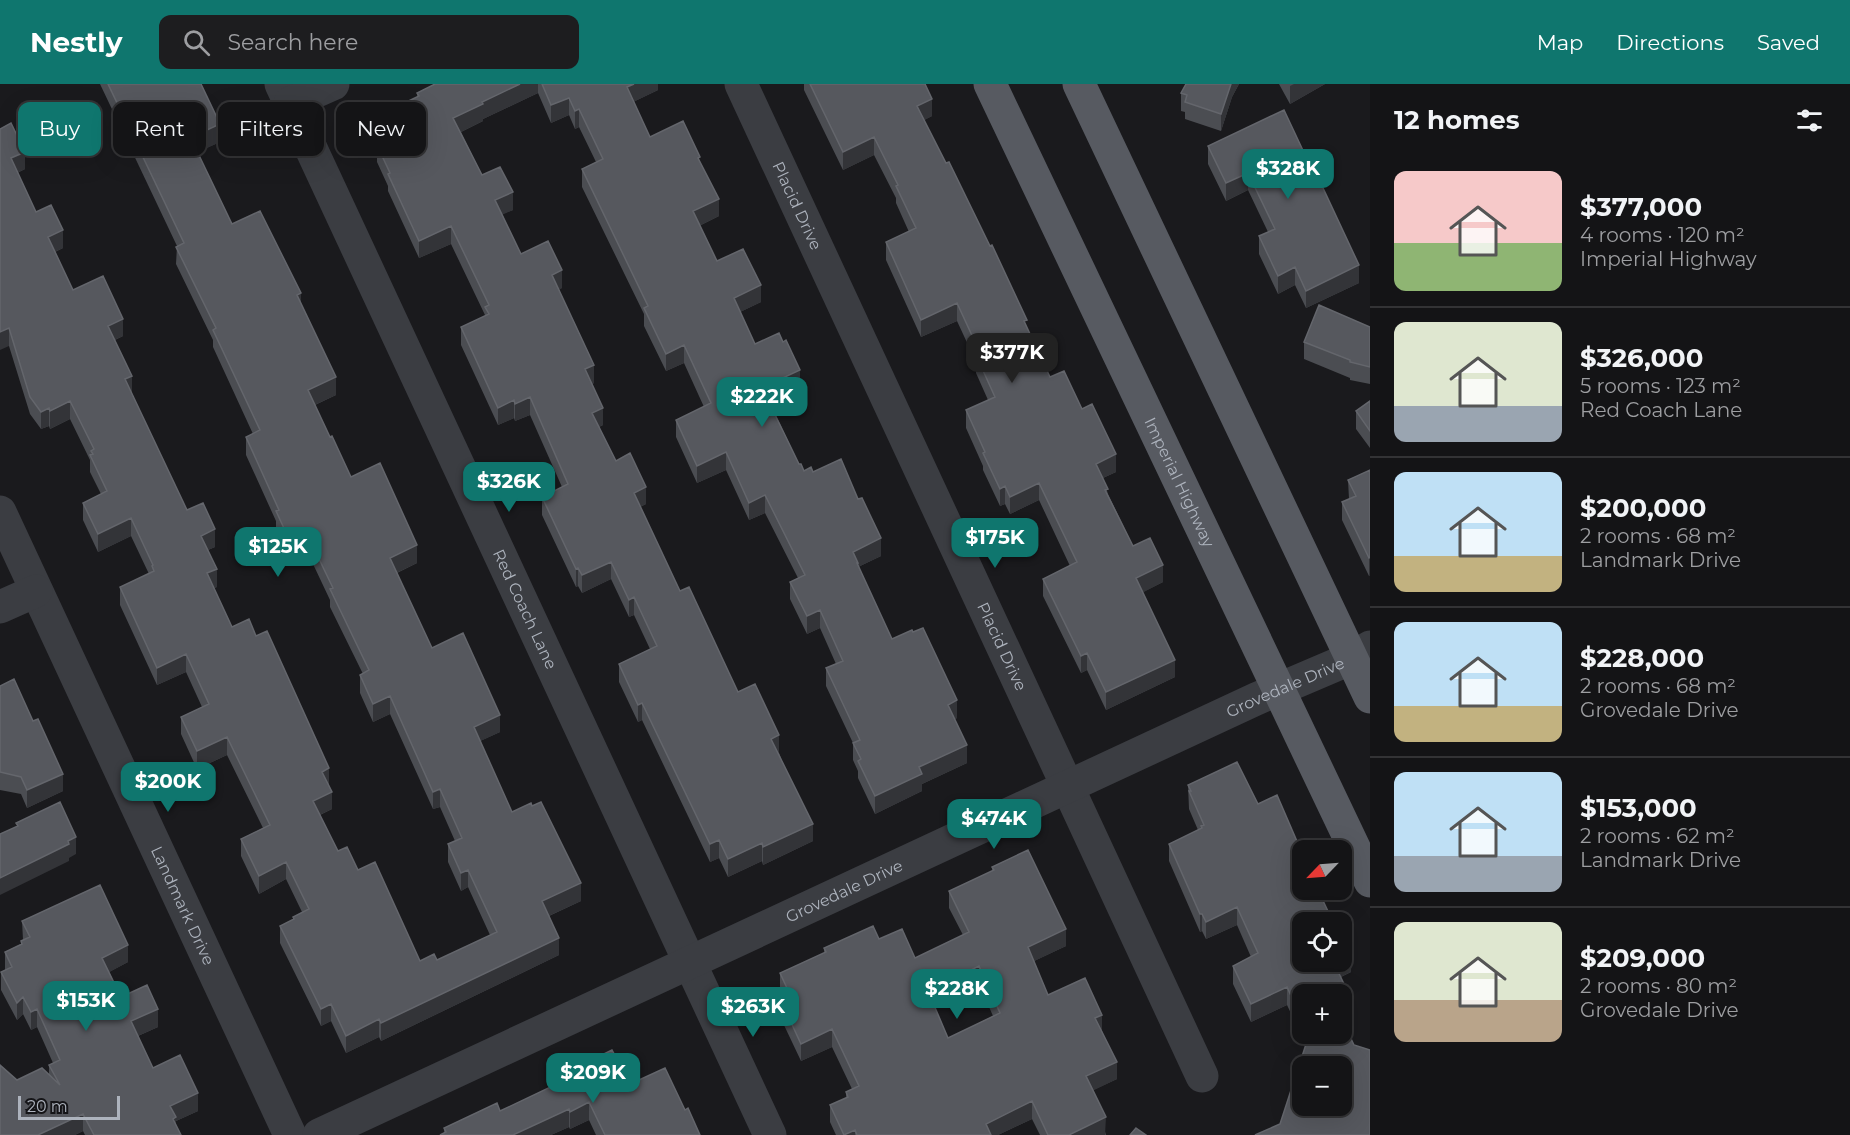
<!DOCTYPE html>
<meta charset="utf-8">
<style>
:root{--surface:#141416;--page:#1d1d1f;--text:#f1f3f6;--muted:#9d9ea1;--line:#333335;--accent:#0f766e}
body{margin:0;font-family:Montserrat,sans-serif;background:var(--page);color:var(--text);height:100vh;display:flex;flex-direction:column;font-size:22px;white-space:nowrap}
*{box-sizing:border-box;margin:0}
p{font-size:20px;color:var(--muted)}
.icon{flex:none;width:33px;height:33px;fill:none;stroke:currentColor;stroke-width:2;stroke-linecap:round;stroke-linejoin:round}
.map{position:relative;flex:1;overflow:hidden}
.sheet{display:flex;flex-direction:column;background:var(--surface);width:480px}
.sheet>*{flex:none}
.banner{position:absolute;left:18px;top:18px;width:570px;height:54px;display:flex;gap:12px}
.needle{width:39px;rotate:245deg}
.fabs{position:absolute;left:1292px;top:756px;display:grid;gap:12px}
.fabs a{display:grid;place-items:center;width:60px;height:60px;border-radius:12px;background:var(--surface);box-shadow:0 6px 24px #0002,0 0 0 2px var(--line);font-size:30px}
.scale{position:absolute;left:18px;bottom:15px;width:102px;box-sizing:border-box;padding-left:6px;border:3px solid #adb3bd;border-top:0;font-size:16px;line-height:21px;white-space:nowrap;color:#adb3bd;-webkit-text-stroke:4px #151518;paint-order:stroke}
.price{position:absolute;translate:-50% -51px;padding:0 14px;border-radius:12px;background:var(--accent);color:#fff;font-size:20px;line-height:39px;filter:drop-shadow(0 2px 3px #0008)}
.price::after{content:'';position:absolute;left:50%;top:36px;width:18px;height:14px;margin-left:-9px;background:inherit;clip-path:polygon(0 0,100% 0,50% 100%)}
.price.selected{background:#222;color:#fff}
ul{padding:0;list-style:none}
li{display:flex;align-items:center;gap:18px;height:150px;padding:0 24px}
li+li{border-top:2px solid var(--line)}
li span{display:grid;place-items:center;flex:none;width:168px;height:120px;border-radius:12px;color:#555}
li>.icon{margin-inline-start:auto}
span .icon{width:72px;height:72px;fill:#fffc;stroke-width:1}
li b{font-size:26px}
h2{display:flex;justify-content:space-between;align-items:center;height:72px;padding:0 24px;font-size:26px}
.tag{padding:0 21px;border-radius:12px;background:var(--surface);box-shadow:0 6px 24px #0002,0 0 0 2px var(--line);font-size:21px;line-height:54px}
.tag.selected{background:var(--accent);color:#fff}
header{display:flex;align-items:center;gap:36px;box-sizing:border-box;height:84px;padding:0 30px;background:var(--accent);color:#fff}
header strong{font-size:28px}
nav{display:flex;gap:33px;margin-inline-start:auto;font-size:21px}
.search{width:420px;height:54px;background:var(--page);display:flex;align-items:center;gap:15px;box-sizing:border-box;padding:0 21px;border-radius:12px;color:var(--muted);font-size:22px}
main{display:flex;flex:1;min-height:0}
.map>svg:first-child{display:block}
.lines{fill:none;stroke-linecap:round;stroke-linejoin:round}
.street{stroke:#3b3d42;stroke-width:33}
.primary{stroke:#575a61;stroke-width:33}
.wall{fill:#4b4d52;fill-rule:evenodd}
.shaded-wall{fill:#333438}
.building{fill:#56585e;stroke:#64666c;stroke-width:1.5;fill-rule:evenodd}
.labels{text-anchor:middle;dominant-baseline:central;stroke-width:5;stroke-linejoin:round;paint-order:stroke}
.street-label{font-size:16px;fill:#adb3bd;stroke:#151518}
</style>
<header>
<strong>Nestly</strong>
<div class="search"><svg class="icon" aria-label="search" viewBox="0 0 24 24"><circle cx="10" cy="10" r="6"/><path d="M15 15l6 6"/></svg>Search here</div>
<nav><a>Map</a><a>Directions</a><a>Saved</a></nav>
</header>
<main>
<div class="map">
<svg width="1370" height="1051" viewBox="0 0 1370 1051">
<rect width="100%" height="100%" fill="#1a1a1d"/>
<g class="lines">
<g class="street">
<path id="s1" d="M 281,0 L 770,1051"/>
<path id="s2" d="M 741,0 L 1202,992"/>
<path d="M 290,19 L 333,0"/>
<path id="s3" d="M 0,428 L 290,1051"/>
<path d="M 0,523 L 36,507"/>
<path id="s4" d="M 319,1051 L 1256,615 L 1352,574 L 1370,563"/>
</g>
<g class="primary">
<path id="s5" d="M 990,0 L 1370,797"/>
<path d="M 1079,0 L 1370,613"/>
</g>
</g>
<path class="wall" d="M 100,0 L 201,0 L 220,58 L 197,68 L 232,140 L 301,220 L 336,311 L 315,321 L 330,353 L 351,393 L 417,479 L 397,489 L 432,564 L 500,648 L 480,657 L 512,728 L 581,817 L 549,832 L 559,871 L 381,957 L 379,953 L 346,969 L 331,937 L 321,942 L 280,859 L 280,842 L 293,836 L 293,833 L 302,828 L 286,795 L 259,810 L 241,772 L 241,755 L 263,744 L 227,671 L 197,685 L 181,650 L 181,633 L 202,623 L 186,588 L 157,601 L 120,521 L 120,503 L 149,490 L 131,452 L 98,468 L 83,436 L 83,419 L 101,410 L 90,388 L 90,376 L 70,335 L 50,345 L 49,342 L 41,345 L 30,330 L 9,262 L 0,45 L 25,85 L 17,89 L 36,128 L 63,164 L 55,168 L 73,206 L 123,252 L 115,256 L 131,310 L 187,426 L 215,463 L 208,466 L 217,503 L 214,504 L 232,543 L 329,702 L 332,725 L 320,731 L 338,767 L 358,786 L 420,877 L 437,876 L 490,851 L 468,803 L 461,807 L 448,778 L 448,760 L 455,757 L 440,723 L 433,725 L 390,630 L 373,638 L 360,609 L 360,591 L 363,590 L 330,523 L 330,516 L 305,463 L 288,471 L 276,445 L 276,437 L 246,371 L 246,353 L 253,350 L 213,263 L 213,256 L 176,180 L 177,162 Z
M 435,0 L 658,0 L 658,6 L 633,18 L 650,53 L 700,78 L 719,132 L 699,142 L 717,177 L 761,218 L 740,228 L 755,260 L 800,304 L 772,317 L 772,323 L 799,380 L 804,387 L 813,388 L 881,472 L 858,483 L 892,555 L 913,548 L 957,634 L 955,635 L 967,679 L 922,700 L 922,707 L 875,730 L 858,694 L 858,687 L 853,676 L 853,659 L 826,602 L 826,584 L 836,580 L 820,544 L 807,550 L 790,515 L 790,498 L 798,494 L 765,429 L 749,436 L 726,386 L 697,399 L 676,353 L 676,336 L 704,323 L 684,279 L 666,287 L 644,242 L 644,230 L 582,103 L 582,85 L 596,78 L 579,43 L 575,45 L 569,31 L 551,39 L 538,9 L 483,35 L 483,37 L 461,48 L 482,91 L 513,126 L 502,130 L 521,170 L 562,204 L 559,205 L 594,299 L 592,300 L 603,341 L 599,343 L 616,377 L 646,420 L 640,423 L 680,507 L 738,608 L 779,669 L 813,757 L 763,781 L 762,777 L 728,793 L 719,774 L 710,778 L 642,636 L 638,638 L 619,598 L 619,580 L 650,565 L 634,531 L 629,533 L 611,495 L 582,509 L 578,502 L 576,503 L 542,431 L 542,413 L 562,403 L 530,331 L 515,337 L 514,334 L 498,341 L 461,261 L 461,243 L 485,232 L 485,231 L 451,160 L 419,174 L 388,107 L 388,102 L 377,78 L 377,61 L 379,59 L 375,51 L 375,33 L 417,13 L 417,9 Z
M 804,0 L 925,0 L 932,32 L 924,36 L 1027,244 L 1050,293 L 1082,325 L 1116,388 L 1103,394 L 1108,410 L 1133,462 L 1163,498 L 1143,508 L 1175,593 L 1106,626 L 1087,586 L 1081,589 L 1043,512 L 1043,495 L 1070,482 L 1039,416 L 1010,430 L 1005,420 L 1000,422 L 983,386 L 983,382 L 966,344 L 966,326 L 988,316 L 976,289 L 976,278 L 957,237 L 921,253 L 886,176 L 886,158 L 909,148 L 896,119 L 896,114 L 874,71 L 843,86 L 804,6 Z
M 1186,0 L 1239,0 L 1232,13 L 1221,47 L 1185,35 L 1185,28 L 1181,27 L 1181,9 Z
M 1279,0 L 1325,0 L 1290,20 Z
M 1284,26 L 1359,199 L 1306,224 L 1295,201 L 1278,210 L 1259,170 L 1259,152 L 1268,148 L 1248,106 L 1226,117 L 1208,80 L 1208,62 Z
M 1370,243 L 1370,300 L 1350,296 L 1350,294 L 1304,275 L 1304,258 Z
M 1370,317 L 1370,364 L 1356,345 L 1356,327 Z
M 1370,386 L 1370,491 L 1369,492 L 1342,436 L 1342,418 L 1349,415 L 1348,396 Z
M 0,602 L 63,707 L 27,724 L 21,710 L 0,706 Z
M 1237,678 L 1258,720 L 1277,711 L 1302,769 L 1302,806 L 1318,806 L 1333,838 L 1302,838 L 1302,878 L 1341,878 L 1341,850 L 1351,871 L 1351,888 L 1341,893 L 1353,919 L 1353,936 L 1344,941 L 1354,961 L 1370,966 L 1370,1051 L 1255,1051 L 1280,1040 L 1306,961 L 1287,921 L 1251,938 L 1233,900 L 1233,882 L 1251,873 L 1237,841 L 1206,855 L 1202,847 L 1200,848 L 1169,777 L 1169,760 L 1198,746 L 1189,725 L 1188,701 ZM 1302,910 L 1341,910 L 1341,950 L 1302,950 ZM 1302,982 L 1341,982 L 1341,1022 L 1302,1022 Z
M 992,783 L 1066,862 L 1034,877 L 1048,911 L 1102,947 L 1117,995 L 1093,1006 L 1106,1051 L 1040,1051 L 1032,1035 L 998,1051 L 836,1051 L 830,1038 L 830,1021 L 846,1014 L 846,1008 L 852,1005 L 832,963 L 801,977 L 783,939 L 783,921 L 786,920 L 780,906 L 780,889 L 824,869 L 824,864 L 879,855 L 915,874 L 963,851 L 949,824 L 949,807 L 992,787 ZM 979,900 L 993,932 L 948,954 L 934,921 Z
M 22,837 L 128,878 L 109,888 L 121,913 L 158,943 L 138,952 L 153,984 L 198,1027 L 176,1037 L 176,1041 L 181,1051 L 85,1051 L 83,1047 L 75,1051 L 0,1051 L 17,996 L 49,991 L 49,981 L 53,979 L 37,943 L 31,946 L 23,930 L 17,936 L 1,906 L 1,888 L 5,886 L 5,868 L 21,860 L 21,857 L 23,856 Z
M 554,994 L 639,996 L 685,1026 L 700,1051 L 596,1051 L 589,1036 L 570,1045 L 569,1043 L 551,1051 L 440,1051 L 444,1049 L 444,1044 L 500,1027 L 554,1002 Z"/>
<path class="shaded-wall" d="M 520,0 L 538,0 L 538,9 L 483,35 L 483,37 L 453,52 L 453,34 L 482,18 Z
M 634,0 L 658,0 L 658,6 L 627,21 L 627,3 Z
M 1231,0 L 1239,0 L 1232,13 L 1221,47 L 1221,30 Z
M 1294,0 L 1325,0 L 1290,20 L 1290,2 Z
M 569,14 L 569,31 L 551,39 L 551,21 Z
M 932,15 L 932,32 L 917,40 L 917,22 Z
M 579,25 L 579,43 L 575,45 L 575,27 Z
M 220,40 L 220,58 L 192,71 L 192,53 Z
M 874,53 L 874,71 L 843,86 L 843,68 Z
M 25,68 L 25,85 L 11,92 L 11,74 Z
M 1248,89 L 1248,106 L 1226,117 L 1226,99 Z
M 513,108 L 513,126 L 495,134 L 495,116 Z
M 719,115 L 719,132 L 693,145 L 693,127 Z
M 451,142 L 451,160 L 419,174 L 419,157 Z
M 63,146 L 63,164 L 48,171 L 48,153 Z
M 1359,181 L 1359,199 L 1306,224 L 1306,207 Z
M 1295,183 L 1295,201 L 1278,210 L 1278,192 Z
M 562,186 L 562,204 L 552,209 L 552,191 Z
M 761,201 L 761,218 L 734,231 L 734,214 Z
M 301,209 L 301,227 L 297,211 Z
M 957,219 L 957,237 L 921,253 L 921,236 Z
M 123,235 L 123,252 L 108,259 L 108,242 Z
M 9,244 L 9,262 L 0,266 L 0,248 Z
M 684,261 L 684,279 L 666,287 L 666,270 Z
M 594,281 L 594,299 L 585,303 L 585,285 Z
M 800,286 L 800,304 L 772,317 L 772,323 L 764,308 L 770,300 Z
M 132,292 L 132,309 L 125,295 Z
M 336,293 L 336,311 L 308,324 L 308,306 Z
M 530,313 L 530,331 L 515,337 L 515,320 Z
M 514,316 L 514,334 L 498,341 L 498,324 Z
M 70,317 L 70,335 L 50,345 L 50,327 Z
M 49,324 L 49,342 L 41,345 L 41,328 Z
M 603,324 L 603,341 L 592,346 L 592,329 Z
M 726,368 L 726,386 L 697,399 L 697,382 Z
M 1116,370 L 1116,388 L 1096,397 L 1096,380 Z
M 1039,399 L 1039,416 L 1010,430 L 1010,413 Z
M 1005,402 L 1005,420 L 1000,422 L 1000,405 Z
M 646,403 L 646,420 L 634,426 L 634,409 Z
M 765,411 L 765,429 L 749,436 L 749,419 Z
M 131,434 L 131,452 L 98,468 L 98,450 Z
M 215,445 L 215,463 L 201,469 L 201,452 Z
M 305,446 L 305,463 L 288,471 L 288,453 Z
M 881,454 L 881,472 L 858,483 L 853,468 Z
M 417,461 L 417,479 L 390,492 L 390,474 Z
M 1370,473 L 1370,491 L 1369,492 L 1369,474 Z
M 611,478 L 611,495 L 582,509 L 582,491 Z
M 1163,481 L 1163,498 L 1136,512 L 1136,494 Z
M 578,484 L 578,502 L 576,503 L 576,485 Z
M 217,485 L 217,503 L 207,507 L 207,489 Z
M 634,513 L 634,531 L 629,533 L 629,516 Z
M 820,526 L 820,544 L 807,550 L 807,532 Z
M 1087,569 L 1087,586 L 1081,589 L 1081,572 Z
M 186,570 L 186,588 L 157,601 L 157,584 Z
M 1175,576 L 1175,593 L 1106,626 L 1106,608 Z
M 390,612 L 390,630 L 373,638 L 373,620 Z
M 957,616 L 957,634 L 948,638 L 948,621 Z
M 642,619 L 642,636 L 638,638 L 638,621 Z
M 500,631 L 500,648 L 474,660 L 474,643 Z
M 779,651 L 779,669 L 771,673 L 771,655 Z
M 227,653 L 227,671 L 197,685 L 197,667 Z
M 967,661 L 967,679 L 922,700 L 922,707 L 875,730 L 875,712 L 919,683 Z
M 329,684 L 329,702 L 322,688 Z
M 63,690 L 63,707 L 27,724 L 27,706 Z
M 440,705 L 440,723 L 433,725 L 433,708 Z
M 332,708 L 332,725 L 313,734 L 313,717 Z
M 813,740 L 813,757 L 763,781 L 763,763 Z
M 76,753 L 76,770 L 69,774 L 69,777 L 0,811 L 0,794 Z
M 719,756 L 719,774 L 710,778 L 710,760 Z
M 762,759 L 762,777 L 728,793 L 728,775 Z
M 286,778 L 286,795 L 259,810 L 259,792 Z
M 468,786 L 468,803 L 461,807 L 461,789 Z
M 581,799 L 581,817 L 542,835 L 542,817 Z
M 1237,823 L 1237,841 L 1206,855 L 1206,838 Z
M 1200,830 L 1202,830 L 1202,847 L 1200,848 Z
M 1066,845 L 1066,862 L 1028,880 L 1028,863 Z
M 559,854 L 559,871 L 381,957 L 381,939 Z
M 128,861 L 128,878 L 102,892 L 102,874 Z
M 1351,871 L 1351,888 L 1334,896 L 1334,879 L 1337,878 L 1341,878 L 1341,876 Z
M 979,882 L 979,900 L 928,924 L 928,907 Z
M 1287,903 L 1287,921 L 1251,938 L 1251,920 Z
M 23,913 L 23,930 L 17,936 L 17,919 Z
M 1353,919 L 1353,936 L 1341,942 L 1341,925 Z
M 331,920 L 331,937 L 321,942 L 321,925 Z
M 37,925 L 37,943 L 31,946 L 31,928 Z
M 158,925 L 158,943 L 131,955 L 131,937 Z
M 1102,931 L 1102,949 L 1095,934 Z
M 379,935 L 379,953 L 346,969 L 346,952 Z
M 832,945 L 832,963 L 801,977 L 801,960 Z
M 1117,978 L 1117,995 L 1086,1010 L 1086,992 Z
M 198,1009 L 198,1027 L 176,1037 L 176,1051 L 170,1022 Z
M 1032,1017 L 1032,1035 L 998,1051 L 986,1051 L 986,1040 Z
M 589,1018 L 589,1036 L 570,1045 L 570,1028 Z
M 569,1025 L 569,1043 L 551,1051 L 513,1051 Z
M 83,1030 L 83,1047 L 75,1051 L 38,1051 Z
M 1106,1033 L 1105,1051 L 1069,1051 Z
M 855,1046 L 855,1051 L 844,1051 Z"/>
<path class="building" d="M 108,0 L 201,0 L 220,40 L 192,53 L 196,65 L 232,140 L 260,127 L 301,209 L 297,211 L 336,293 L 308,306 L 330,353 L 332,352 L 351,393 L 380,379 L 417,461 L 390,474 L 432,564 L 463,549 L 500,631 L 474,643 L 512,728 L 531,719 L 532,722 L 541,718 L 581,799 L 542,817 L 559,854 L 381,939 L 379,935 L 346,952 L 331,920 L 321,925 L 280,842 L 294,835 L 293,833 L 309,825 L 286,778 L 259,792 L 241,755 L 270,741 L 227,653 L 197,667 L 181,633 L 209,620 L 186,570 L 157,584 L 120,503 L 154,487 L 152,482 L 153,481 L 131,434 L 98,450 L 83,419 L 107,407 L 90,371 L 93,370 L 91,367 L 94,365 L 70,317 L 50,327 L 49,324 L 41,328 L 30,313 L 9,244 L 0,248 L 0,45 L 11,39 L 25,68 L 11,74 L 36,128 L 51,121 L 63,146 L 48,153 L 73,206 L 103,192 L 123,235 L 108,242 L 132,292 L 125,295 L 187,426 L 203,419 L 215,445 L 201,452 L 217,485 L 207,489 L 232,543 L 249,535 L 256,552 L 267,547 L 329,684 L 322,688 L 332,708 L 313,717 L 338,767 L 347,763 L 358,786 L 375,778 L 420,877 L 434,870 L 437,876 L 497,848 L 468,786 L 461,789 L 448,760 L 462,754 L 440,705 L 433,708 L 390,612 L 373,620 L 360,591 L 369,586 L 330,505 L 333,504 L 305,446 L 288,453 L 276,427 L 279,426 L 246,353 L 260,346 L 213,246 L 216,244 L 176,163 L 184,159 Z
M 435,0 L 520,0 L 482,18 L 483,20 L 453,34 L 482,91 L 500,83 L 513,108 L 495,116 L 521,170 L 548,157 L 562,186 L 552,191 L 594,281 L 585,285 L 603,324 L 592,329 L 616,377 L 630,369 L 646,403 L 634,409 L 680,507 L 689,503 L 738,608 L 755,600 L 779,651 L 771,655 L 813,740 L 763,763 L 762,759 L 728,775 L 719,756 L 710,760 L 642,619 L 638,621 L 619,580 L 657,562 L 634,513 L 629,516 L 611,478 L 582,491 L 578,484 L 576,485 L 542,413 L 568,400 L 530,313 L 515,320 L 514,316 L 498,324 L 461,243 L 489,230 L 485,223 L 489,221 L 451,142 L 419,157 L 388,90 L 390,89 L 377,61 L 386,56 L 375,33 L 419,12 L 417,9 Z
M 542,0 L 634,0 L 627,3 L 650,53 L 683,37 L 700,73 L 698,74 L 719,115 L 693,127 L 717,177 L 743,165 L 761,201 L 734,214 L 755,260 L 779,249 L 783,258 L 786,256 L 800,286 L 770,300 L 772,305 L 764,308 L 799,380 L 801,380 L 804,387 L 811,383 L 813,388 L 841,375 L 858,415 L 862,414 L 881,454 L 853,468 L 858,479 L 857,479 L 892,555 L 912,546 L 913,548 L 923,544 L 957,616 L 948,621 L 967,661 L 919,683 L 922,690 L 875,712 L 858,677 L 861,675 L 853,659 L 860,656 L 826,584 L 843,577 L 820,526 L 807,532 L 790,498 L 805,491 L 765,411 L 749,419 L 726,368 L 697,382 L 676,336 L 711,319 L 684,261 L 666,270 L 644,224 L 648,222 L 582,85 L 603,75 L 579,25 L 575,27 L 569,14 L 551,21 Z
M 810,0 L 925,0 L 932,15 L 917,22 L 946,79 L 949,78 L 990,162 L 992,161 L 1027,236 L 1024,237 L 1050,293 L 1064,287 L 1082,325 L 1092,320 L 1116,370 L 1096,380 L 1108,405 L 1105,406 L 1133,462 L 1150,454 L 1163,481 L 1136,494 L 1175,576 L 1106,608 L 1087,569 L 1081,572 L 1043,495 L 1077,478 L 1039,399 L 1010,413 L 1005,402 L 1000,405 L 983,369 L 985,368 L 966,326 L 995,313 L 976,271 L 980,269 L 957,219 L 921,236 L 886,158 L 916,144 L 896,102 L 898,101 L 874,53 L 843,68 Z
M 1186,0 L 1231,0 L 1221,30 L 1185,18 L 1187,11 L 1181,9 Z
M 1284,26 L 1307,75 L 1309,74 L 1359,181 L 1306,207 L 1295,183 L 1278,192 L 1259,152 L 1275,145 L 1248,89 L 1226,99 L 1208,62 Z
M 1319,221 L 1370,243 L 1370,283 L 1350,278 L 1350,276 L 1304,258 Z
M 1370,317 L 1370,347 L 1356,327 Z
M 1370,386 L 1370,473 L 1369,474 L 1342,418 L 1356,412 L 1348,396 Z
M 14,595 L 33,637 L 38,635 L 63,690 L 27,706 L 21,693 L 0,688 L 0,602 Z
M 1237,678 L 1258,720 L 1277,711 L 1302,769 L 1302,806 L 1318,806 L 1333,838 L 1302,838 L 1302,878 L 1337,878 L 1334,879 L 1353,919 L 1341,925 L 1341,910 L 1302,910 L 1302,936 L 1287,903 L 1251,920 L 1233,882 L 1258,869 L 1237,823 L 1206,838 L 1202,830 L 1200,830 L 1169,760 L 1202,744 L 1201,742 L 1204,741 L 1189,707 L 1191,707 L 1188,701 Z
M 60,718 L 76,753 L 68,757 L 69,760 L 0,794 L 0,750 L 18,742 L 16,739 Z
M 1028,766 L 1066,845 L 1028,863 L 1048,911 L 1085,894 L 1102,931 L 1095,934 L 1117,978 L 1086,992 L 1106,1033 L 1069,1051 L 1048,1051 L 1032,1017 L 986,1040 L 991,1051 L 857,1051 L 855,1046 L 844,1051 L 830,1021 L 848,1013 L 846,1008 L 859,1002 L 832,945 L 801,960 L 783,921 L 793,917 L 780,889 L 826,868 L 824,864 L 873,842 L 879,855 L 902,845 L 915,874 L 969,848 L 949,807 L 994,786 L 992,783 ZM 979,882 L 1000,929 L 948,954 L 928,907 Z
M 100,801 L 128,861 L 102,874 L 121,913 L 147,901 L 158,925 L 131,937 L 153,984 L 180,971 L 198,1009 L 170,1022 L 176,1033 L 173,1035 L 181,1051 L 94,1051 L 83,1030 L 38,1051 L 0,1051 L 0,981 L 17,996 L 42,984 L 60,1001 L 49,981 L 60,976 L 37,925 L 31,928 L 23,913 L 17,919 L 1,888 L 12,883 L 5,868 L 22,860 L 21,857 L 30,853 L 22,837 Z
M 1341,850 L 1351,871 L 1341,876 Z
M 1341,934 L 1354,961 L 1370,966 L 1370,1051 L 1255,1051 L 1280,1040 L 1309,951 L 1308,950 L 1341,950 ZM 1302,982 L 1341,982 L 1341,1022 L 1302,1022 Z
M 612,966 L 629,996 L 637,992 L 639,996 L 665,984 L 685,1026 L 688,1024 L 700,1051 L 605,1051 L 589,1018 L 570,1028 L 569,1025 L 513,1051 L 440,1051 L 446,1048 L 444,1044 L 497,1019 L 500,1027 L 557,1000 L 554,994 Z
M 1136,1044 L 1146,1051 L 1130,1051 Z"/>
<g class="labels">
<g class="street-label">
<text stroke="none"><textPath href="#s2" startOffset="134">Placid Drive</textPath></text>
<text stroke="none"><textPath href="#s5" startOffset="441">Imperial Highway</textPath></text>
<text stroke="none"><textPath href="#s1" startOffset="579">Red Coach Lane</textPath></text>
<text stroke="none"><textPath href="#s2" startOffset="620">Placid Drive</textPath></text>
<text stroke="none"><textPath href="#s4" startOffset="1065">Grovedale Drive</textPath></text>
<text stroke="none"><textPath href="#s4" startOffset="579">Grovedale Drive</textPath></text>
<text stroke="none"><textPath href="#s3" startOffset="434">Landmark Drive</textPath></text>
</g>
</g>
</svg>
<div class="fabs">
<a><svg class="needle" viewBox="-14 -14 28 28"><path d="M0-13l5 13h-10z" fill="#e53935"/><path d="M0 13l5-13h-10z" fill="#9d9ea1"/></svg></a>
<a><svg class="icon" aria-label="locate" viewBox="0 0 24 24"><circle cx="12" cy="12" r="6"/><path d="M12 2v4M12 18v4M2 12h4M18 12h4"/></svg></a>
<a>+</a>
<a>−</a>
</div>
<div class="scale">20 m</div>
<b class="price" style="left:1288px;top:116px">$328K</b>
<b class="price selected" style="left:1012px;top:300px">$377K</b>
<b class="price" style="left:762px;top:344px">$222K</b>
<b class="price" style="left:509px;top:429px">$326K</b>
<b class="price" style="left:995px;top:485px">$175K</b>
<b class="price" style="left:278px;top:494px">$125K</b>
<b class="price" style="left:168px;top:729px">$200K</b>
<b class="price" style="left:994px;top:766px">$474K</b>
<b class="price" style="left:957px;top:936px">$228K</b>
<b class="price" style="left:86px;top:948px">$153K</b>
<b class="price" style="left:753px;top:954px">$263K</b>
<b class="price" style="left:593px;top:1020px">$209K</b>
<div class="banner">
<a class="tag selected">Buy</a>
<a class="tag">Rent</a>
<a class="tag">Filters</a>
<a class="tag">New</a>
</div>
</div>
<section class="sheet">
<h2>12 homes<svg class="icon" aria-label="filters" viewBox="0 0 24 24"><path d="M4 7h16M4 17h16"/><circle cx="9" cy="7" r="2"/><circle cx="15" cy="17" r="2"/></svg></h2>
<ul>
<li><span style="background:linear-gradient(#f6c9c9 60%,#8fb573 0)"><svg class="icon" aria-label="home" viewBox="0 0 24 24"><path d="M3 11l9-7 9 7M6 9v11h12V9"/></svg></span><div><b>$377,000</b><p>4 rooms · 120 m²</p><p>Imperial Highway</p></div></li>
<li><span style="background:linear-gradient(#dfe7d0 70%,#9aa5b1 0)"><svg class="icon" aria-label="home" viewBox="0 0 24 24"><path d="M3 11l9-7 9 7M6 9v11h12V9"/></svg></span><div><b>$326,000</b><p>5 rooms · 123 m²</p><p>Red Coach Lane</p></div></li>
<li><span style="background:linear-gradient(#bfe0f5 70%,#c2b280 0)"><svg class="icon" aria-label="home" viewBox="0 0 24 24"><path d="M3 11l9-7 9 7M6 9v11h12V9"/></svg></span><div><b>$200,000</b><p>2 rooms · 68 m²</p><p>Landmark Drive</p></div></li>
<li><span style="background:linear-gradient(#bfe0f5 70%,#c2b280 0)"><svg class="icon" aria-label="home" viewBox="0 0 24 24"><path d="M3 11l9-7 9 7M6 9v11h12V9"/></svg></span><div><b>$228,000</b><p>2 rooms · 68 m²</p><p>Grovedale Drive</p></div></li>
<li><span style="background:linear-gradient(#bfe0f5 70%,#9aa5b1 0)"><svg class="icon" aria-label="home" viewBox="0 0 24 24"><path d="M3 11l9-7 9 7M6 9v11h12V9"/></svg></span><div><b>$153,000</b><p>2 rooms · 62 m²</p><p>Landmark Drive</p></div></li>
<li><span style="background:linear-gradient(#dfe7d0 65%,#b9a48a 0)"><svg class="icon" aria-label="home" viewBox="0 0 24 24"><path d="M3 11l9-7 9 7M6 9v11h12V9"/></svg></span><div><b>$209,000</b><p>2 rooms · 80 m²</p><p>Grovedale Drive</p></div></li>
</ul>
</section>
</main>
